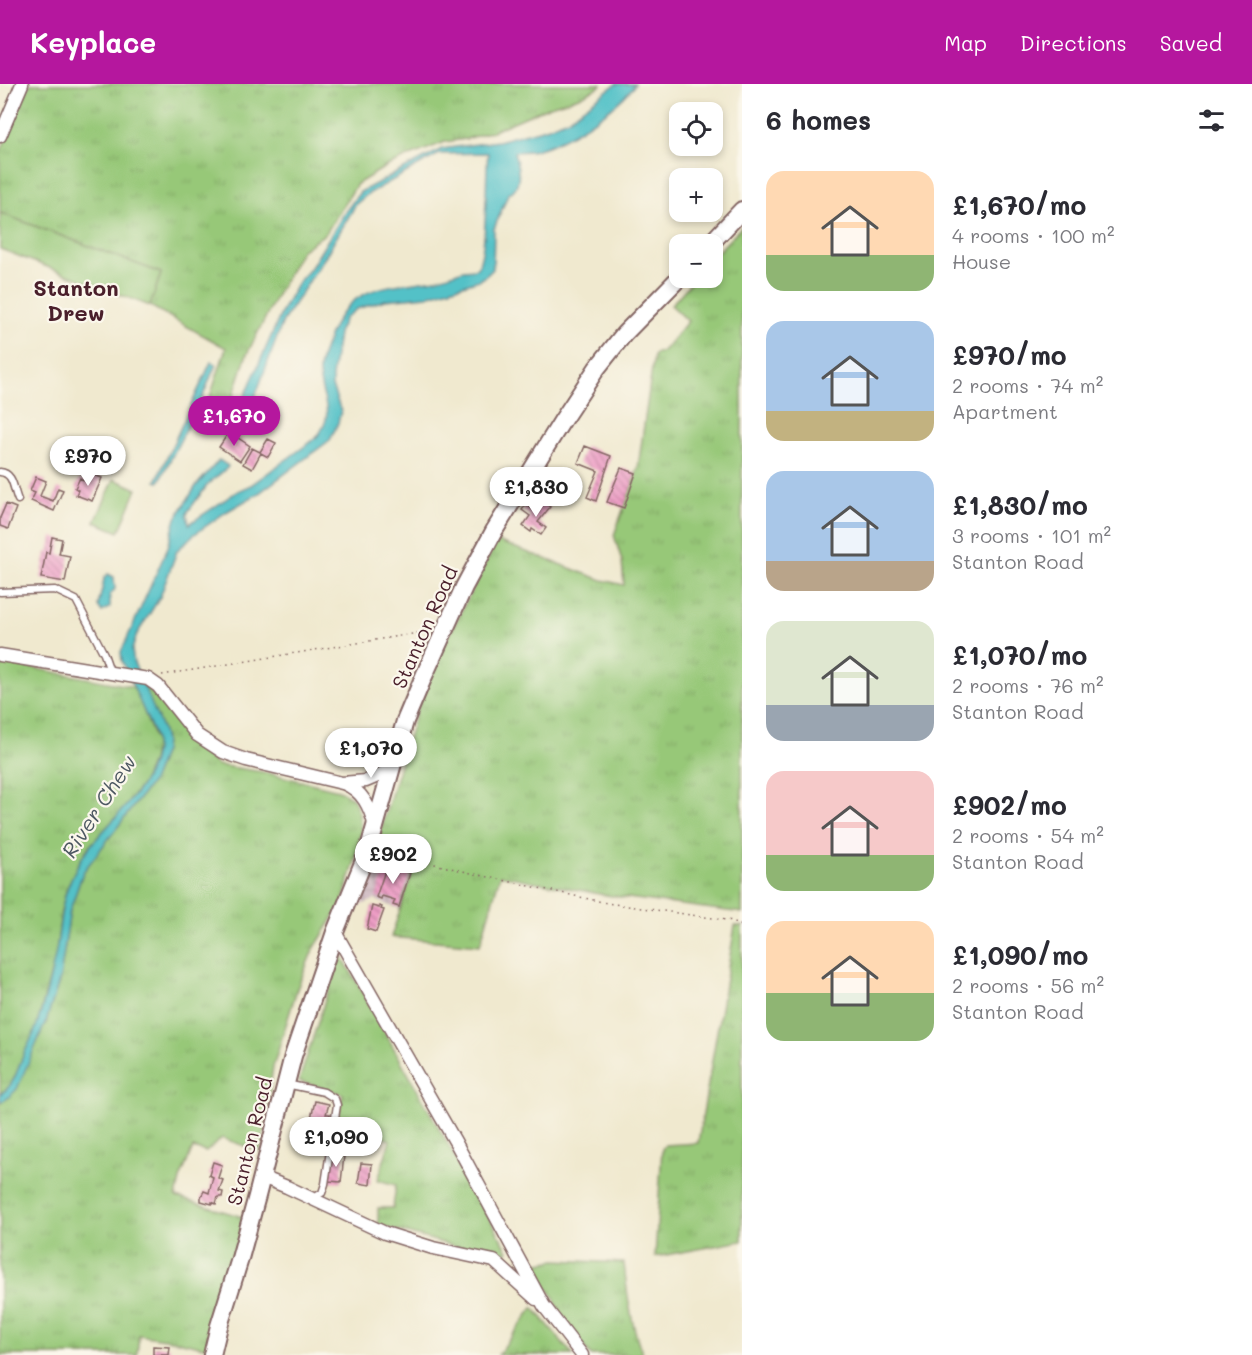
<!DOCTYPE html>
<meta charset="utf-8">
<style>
:root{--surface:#fff;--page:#f7f7f7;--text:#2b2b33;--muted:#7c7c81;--accent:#b5179e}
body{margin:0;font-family:Mali,sans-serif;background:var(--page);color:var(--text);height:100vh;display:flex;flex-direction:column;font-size:22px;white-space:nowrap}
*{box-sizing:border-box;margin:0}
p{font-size:20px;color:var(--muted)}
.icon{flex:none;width:33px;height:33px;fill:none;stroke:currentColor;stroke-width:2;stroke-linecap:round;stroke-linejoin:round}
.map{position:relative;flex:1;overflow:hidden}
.drawer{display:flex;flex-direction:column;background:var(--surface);width:510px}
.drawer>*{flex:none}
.fabs{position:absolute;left:669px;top:18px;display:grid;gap:12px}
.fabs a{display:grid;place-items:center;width:54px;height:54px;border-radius:12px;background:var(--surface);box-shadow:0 3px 9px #0003;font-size:30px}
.price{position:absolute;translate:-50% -51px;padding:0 14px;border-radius:21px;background:#fff;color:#222;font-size:20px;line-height:39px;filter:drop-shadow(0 2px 3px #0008)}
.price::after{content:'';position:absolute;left:50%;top:36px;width:18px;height:14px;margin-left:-9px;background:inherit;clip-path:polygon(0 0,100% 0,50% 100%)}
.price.current{background:var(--accent);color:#fff}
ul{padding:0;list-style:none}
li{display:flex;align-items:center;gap:18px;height:150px;padding:0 24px}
li span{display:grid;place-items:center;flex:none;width:168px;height:120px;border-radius:18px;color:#555}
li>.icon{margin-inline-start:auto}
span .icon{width:72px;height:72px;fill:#fffc;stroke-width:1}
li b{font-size:26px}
h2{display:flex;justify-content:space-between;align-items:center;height:72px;padding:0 24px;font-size:26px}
header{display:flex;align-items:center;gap:36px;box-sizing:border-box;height:84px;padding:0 30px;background:var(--accent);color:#fff}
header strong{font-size:28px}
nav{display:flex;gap:33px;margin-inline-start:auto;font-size:21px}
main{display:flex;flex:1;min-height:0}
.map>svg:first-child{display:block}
.industrial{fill:url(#industrial-grid)}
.grass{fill:url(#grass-tufts);stroke:#707452;stroke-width:1.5}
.green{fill:#97c878;stroke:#707452;stroke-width:1.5}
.water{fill:#53c1c7;stroke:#4e7079;stroke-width:1.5}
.building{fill:url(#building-back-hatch)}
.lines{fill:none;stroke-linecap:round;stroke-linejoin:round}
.lane-casing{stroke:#846664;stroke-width:9}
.street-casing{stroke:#846664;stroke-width:15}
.secondary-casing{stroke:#846664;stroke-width:20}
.path{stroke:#846664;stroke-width:1.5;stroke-dasharray:1.5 4.5;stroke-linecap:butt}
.lane{stroke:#fff;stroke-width:6}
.street{stroke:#fff;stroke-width:12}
.secondary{stroke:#fff;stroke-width:16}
.labels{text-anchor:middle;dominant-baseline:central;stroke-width:4.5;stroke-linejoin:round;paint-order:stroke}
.street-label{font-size:20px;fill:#4a1f2b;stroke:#fbf7ec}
.water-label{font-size:21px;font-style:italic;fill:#4d5862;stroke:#fbf7ec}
.quarter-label{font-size:22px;font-weight:bold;fill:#4a1f2b;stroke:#fbf7ec}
</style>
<header>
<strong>Keyplace</strong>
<nav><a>Map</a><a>Directions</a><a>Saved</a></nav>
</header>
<main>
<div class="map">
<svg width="742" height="1271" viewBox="0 0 742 1271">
<defs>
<pattern id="industrial-grid" width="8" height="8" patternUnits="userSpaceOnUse" patternTransform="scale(1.5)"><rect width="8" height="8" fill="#d2bec5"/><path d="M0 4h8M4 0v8" fill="none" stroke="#b6a3a9"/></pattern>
<pattern id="grass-tufts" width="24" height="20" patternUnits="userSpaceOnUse" patternTransform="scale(1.5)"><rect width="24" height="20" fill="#97c878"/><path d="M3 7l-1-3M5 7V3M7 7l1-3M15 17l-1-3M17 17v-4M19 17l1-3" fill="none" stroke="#84ab68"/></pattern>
<pattern id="building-back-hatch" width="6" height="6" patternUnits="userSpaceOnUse" patternTransform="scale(1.5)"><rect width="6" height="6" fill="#ed9dc5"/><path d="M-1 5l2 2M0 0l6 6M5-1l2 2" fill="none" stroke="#c27fa0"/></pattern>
</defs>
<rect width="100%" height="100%" fill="#fbf7ec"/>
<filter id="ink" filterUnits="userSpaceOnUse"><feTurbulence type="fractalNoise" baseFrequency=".0167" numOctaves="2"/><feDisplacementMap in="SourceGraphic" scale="12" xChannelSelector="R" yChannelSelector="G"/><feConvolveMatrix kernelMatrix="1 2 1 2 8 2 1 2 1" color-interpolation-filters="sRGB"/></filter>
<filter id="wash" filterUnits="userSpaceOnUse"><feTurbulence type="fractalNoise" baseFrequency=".008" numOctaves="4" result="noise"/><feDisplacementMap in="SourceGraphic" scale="24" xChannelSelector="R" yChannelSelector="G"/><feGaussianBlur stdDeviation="1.35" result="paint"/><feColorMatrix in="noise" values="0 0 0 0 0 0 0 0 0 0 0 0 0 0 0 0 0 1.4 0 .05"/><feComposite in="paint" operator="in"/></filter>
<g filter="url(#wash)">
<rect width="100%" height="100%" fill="#f0e9cf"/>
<path class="industrial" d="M 374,768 L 412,790 L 400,825 L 375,816 L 352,824 Z"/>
<path class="grass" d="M 30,0 L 601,0 L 599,3 L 579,13 L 550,22 L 493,47 L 466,55 L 445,58 L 415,70 L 387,82 L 357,100 L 326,149 L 301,167 L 279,207 L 247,270 L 227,331 L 208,319 L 226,264 L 150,222 L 161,189 L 0,129 L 0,69 Z
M 742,142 L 742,829 L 605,811 L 500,791 L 480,861 L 391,853 L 412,790 L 374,768 L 424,601 L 497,457 L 602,496 L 624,501 L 622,477 L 614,451 L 638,384 L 654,270 L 663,267 L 688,237 L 671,221 L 695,194 L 712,194 L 713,173 Z
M 0,578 L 134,603 L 156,658 L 152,677 L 144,697 L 124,724 L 87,765 L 77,782 L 66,807 L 61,827 L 56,871 L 36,945 L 11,1001 L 0,1010 Z
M 146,601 L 193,658 L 217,681 L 263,688 L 339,706 L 353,714 L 359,729 L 361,749 L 356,773 L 342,820 L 312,868 L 297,905 L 273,983 L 262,1059 L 259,1067 L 222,1054 L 206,1068 L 193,1064 L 180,1095 L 176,1113 L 246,1134 L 208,1264 L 178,1257 L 139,1251 L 137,1271 L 0,1271 L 0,1019 L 8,1014 L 31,972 L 47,935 L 60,894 L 70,826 L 83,788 L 152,698 L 164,667 L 165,657 L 162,644 L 144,605 Z
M 735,842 L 742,842 L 742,1157 L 655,1173 L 662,1065 L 665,1061 L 698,1059 Z
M 339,873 L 343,874 L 508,1167 L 501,1173 L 457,1163 L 378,1141 L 378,1124 L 393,1124 L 396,1101 L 378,1096 L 390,1056 L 337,1039 L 343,1010 L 299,997 Z
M 555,1176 L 624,1179 C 627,1210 631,1241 643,1271 L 590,1271 L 559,1228 L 554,1213 L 529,1181 Z
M 533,1224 L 534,1224 L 573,1271 L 498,1271 Z"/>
<path class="green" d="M 0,129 L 161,189 L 150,222 L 0,165 Z
M 114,395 L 137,405 L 119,448 L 95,438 Z"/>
<path class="water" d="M 616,0 L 635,0 C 619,24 566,57 538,65 C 531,68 522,67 514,68 C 518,83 524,102 508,110 L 494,145 L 493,185 L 487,191 L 479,196 L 427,212 L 385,216 L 357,225 L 345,234 L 338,249 L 332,293 L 332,302 L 341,327 L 338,339 L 330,356 L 259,409 L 226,428 L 192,452 L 177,467 L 160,513 L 137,550 L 132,566 L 134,579 L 162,644 L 165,657 L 164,667 L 152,698 L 83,788 L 70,826 L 60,894 L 47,935 L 17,1005 L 8,1014 L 0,1019 L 0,1010 C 14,1003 17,986 23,972 C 27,962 33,953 36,943 C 44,920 50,896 55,872 C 60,850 59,827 67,805 C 72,791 79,777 88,765 C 111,735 164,693 154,650 L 122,577 L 121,568 L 168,463 L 176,434 L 196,402 L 219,376 L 228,382 L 227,384 L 209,399 L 189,426 L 187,430 L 189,440 L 238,407 L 251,401 L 316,354 C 337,328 321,317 319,289 C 319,278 323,268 327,258 C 346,204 378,203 429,196 C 441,195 452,189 464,186 C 469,185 473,186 477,184 C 488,169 485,92 488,69 L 439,70 L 368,110 L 356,120 L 325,173 L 283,237 L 244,343 L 233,339 L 283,225 L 299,197 L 310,185 L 345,128 L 360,108 L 442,65 L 498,57 L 546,44 L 568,35 Z
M 211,278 L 216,280 L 203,312 L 159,398 L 156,397 Z
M 108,490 L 114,493 L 115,505 L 110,511 L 110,523 L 102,528 L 98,522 C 100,512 103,504 104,494 Z"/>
<g id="blocks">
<path class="building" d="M 229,348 L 250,362 L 240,377 L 219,363 Z
M 268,355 L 276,359 L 268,373 L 261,369 L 252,385 L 243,380 L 252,364 L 260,368 Z
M 585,362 L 611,372 L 596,417 L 587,413 L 598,387 L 578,379 Z
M 621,384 L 636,389 L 624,424 L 607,418 Z
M 88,389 L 102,394 L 92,417 L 76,411 L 78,406 L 75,404 L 80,394 L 85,397 Z
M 36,393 L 46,397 L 40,412 L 53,417 L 58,404 L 63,406 L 54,427 L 31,417 L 35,409 L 30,407 Z
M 546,396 L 554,401 L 548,410 L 541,406 Z
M 542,417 L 550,423 L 538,438 L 546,444 L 541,451 L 532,445 L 531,448 L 523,442 L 530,432 L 522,426 L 526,420 L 534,427 Z
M 6,420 L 16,424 L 8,445 L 0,442 L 0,434 Z
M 52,453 L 62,455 L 59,470 L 70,472 L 65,498 L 41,494 L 46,468 L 49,469 Z
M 387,781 L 410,789 L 399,823 L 393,821 L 395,816 L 382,812 L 381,815 L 376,813 Z
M 372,822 L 379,824 L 379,822 L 382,823 L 381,825 L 384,826 L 376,848 L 367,845 Z
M 315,1017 L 329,1020 L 326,1030 L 330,1030 L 328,1042 L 310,1038 Z
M 339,1043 L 354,1047 L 351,1059 L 336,1056 Z
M 332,1071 L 344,1072 L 341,1098 L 329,1097 Z
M 213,1078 L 222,1081 L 218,1094 L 223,1096 L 219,1107 L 223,1108 L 222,1113 L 218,1113 L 216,1120 L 212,1118 L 212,1120 L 201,1117 L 201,1113 L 204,1107 L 209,1109 L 213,1093 L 209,1091 Z
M 361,1079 L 372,1080 L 370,1101 L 358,1099 Z
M 153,1262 L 170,1263 L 169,1271 L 153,1271 Z"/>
</g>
</g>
<g filter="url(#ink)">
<use href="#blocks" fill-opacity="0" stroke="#846664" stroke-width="1.5"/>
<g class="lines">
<g class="lane-casing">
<path id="lane" d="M 0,388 C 14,389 13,405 18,416
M 0,508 L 55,506 L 76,516 L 104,570 L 111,590
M 286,1000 L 324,1008 L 335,1015 L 337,1021 L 325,1100 L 322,1109 L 313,1114"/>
</g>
<g class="street-casing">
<path id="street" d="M 0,52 L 22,0
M 0,571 L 148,595 L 158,602 L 197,651 L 223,668 L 246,676 L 342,699 L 366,697 L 380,691 L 392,682
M 343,699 C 363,707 370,723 375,743
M 335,848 L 456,1059 L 544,1222 L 582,1271
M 262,1093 L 287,1103 L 385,1149 L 433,1164 L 494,1177 L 536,1215"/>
</g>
<g class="secondary-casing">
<path id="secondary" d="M 710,160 L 742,126
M 212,1271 L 219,1242 L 239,1178 L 257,1112 L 293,972 L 335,848 L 369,764 L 405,637 L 424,592 L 464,503 L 494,447 L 562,337 L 597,284 L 624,250 L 680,193"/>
</g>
<path class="path" d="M 162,591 L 430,547
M 382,767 L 475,790 L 607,819 L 733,837 L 742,842"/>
<use href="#lane" class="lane"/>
<use href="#street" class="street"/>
<use href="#secondary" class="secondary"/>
</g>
</g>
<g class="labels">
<g class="street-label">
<text transform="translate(424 543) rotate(-66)">Stanton Road</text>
<text transform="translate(249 1057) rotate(-76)">Stanton Road</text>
</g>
<g class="water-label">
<text transform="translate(98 722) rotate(-57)">River Chew</text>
</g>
<g class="quarter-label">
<text x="76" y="203">Stanton<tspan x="76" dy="25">Drew</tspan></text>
</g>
</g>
</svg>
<div class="fabs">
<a><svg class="icon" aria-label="locate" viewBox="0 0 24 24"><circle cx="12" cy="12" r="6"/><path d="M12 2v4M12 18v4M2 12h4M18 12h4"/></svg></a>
<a>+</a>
<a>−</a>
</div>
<b class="price current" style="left:234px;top:363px">£1,670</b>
<b class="price" style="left:88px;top:403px">£970</b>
<b class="price" style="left:536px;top:434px">£1,830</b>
<b class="price" style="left:371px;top:695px">£1,070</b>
<b class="price" style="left:393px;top:801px">£902</b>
<b class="price" style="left:336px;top:1084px">£1,090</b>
</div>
<section class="drawer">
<h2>6 homes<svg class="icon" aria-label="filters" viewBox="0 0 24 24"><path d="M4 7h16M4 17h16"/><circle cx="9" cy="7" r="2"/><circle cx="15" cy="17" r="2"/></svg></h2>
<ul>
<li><span style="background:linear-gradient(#ffd9b3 70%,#8fb573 0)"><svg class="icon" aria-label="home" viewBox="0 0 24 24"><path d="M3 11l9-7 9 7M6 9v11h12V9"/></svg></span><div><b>£1,670/mo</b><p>4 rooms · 100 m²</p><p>House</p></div></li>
<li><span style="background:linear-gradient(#a9c7e8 75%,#c2b280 0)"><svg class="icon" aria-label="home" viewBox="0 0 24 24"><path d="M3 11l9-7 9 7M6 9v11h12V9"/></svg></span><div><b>£970/mo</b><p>2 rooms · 74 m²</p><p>Apartment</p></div></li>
<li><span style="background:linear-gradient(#a9c7e8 75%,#b9a48a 0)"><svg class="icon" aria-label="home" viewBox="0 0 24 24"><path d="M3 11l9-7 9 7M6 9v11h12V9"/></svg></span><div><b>£1,830/mo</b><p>3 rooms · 101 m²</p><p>Stanton Road</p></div></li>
<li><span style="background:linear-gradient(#dfe7d0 70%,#9aa5b1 0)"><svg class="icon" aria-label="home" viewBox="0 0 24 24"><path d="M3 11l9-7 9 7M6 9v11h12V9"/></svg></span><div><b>£1,070/mo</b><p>2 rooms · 76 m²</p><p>Stanton Road</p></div></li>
<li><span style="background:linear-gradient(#f6c9c9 70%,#8fb573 0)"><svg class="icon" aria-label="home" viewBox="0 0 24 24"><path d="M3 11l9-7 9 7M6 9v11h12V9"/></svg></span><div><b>£902/mo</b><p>2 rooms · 54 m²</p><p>Stanton Road</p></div></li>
<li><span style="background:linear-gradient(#ffd9b3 60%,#8fb573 0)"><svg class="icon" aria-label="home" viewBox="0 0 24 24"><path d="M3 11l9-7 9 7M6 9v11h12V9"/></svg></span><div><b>£1,090/mo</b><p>2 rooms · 56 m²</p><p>Stanton Road</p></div></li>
</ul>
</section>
</main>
